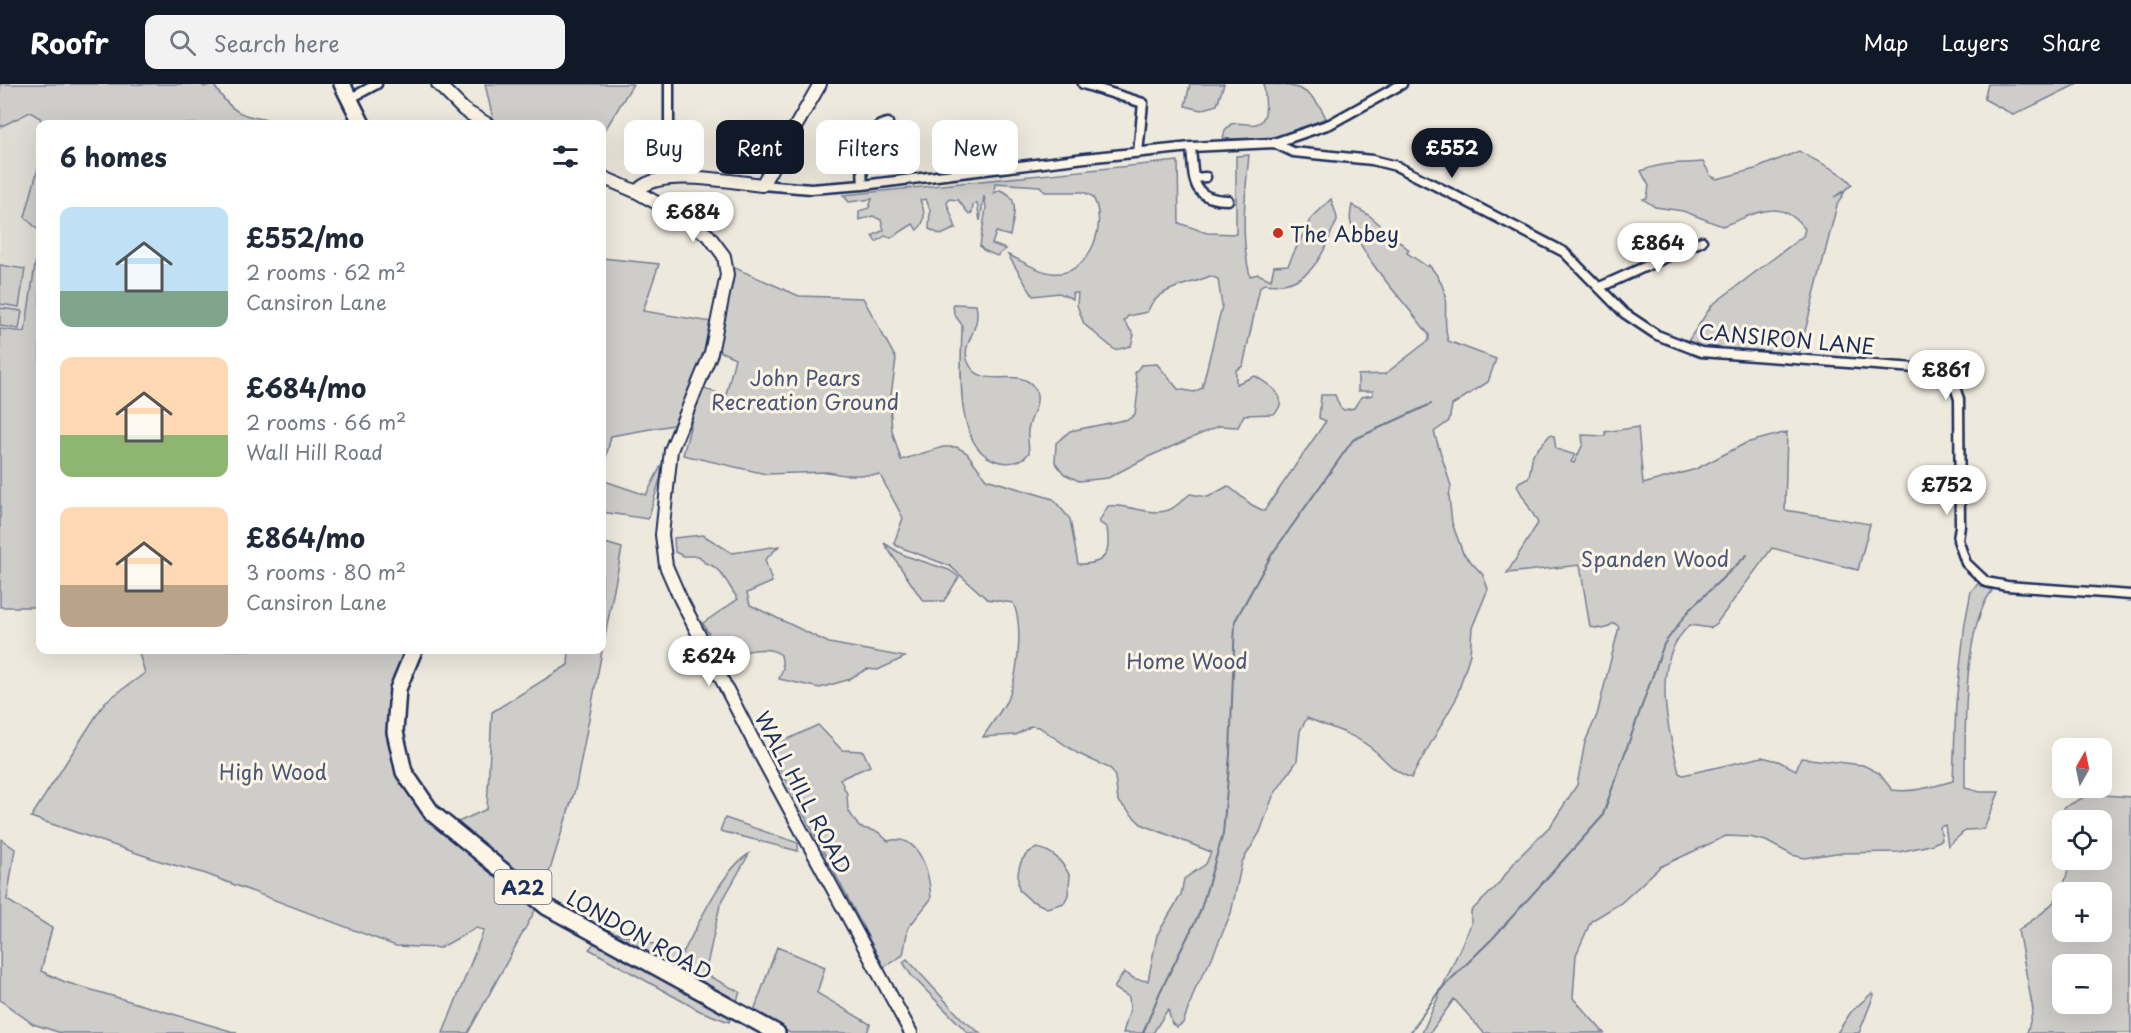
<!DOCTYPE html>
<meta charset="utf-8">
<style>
:root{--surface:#fff;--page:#f2f2f3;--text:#1f2937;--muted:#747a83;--accent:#111827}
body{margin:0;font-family:"Playpen Sans",sans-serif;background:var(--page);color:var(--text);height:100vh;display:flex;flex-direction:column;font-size:22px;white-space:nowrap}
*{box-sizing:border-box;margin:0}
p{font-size:20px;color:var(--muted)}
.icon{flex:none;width:33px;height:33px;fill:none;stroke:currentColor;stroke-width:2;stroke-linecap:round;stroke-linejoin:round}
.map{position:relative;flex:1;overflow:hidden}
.details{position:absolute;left:36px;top:36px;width:570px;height:534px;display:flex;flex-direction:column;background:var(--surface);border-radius:12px;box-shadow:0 6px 24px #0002}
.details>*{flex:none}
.guide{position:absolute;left:624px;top:36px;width:570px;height:54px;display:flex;gap:12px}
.needle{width:39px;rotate:9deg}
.controls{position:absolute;left:2052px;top:654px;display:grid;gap:12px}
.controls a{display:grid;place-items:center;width:60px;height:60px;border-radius:12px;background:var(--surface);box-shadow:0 6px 24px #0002;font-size:30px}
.price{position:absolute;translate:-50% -51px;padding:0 14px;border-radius:21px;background:#fff;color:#222;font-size:20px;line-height:39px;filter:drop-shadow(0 2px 3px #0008)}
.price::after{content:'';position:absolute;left:50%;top:36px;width:18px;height:14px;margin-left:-9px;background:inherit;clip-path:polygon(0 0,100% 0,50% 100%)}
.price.active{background:var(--accent);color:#fff}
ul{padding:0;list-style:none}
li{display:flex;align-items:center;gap:18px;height:150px;padding:0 24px}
li span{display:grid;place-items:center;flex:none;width:168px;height:120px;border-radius:12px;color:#555}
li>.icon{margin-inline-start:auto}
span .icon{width:72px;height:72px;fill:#fffc;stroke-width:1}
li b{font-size:26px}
h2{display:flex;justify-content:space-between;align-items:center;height:72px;padding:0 24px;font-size:26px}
.pill{padding:0 21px;border-radius:12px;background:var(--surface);box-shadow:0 6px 24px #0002;font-size:21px;line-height:54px}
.pill.active{background:var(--accent);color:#fff}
header{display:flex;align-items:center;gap:36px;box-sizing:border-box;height:84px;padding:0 30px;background:var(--accent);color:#fff}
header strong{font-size:28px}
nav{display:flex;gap:33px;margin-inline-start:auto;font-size:21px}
.search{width:420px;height:54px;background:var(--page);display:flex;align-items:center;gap:15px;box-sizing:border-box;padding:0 21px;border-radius:12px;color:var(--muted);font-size:22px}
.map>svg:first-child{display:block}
.built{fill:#dedbd4}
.green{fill:#cfcdca;stroke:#757e94;stroke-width:1.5;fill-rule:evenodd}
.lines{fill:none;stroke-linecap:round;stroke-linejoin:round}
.stream{stroke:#6c778f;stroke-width:2}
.street-casing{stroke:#1b2f5e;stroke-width:13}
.secondary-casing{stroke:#1b2f5e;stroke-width:16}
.highway-casing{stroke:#1b2f5e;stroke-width:20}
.street{stroke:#fcf5e5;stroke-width:8}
.secondary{stroke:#fcf5e5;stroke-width:12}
.highway{stroke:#fcf5e5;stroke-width:15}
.poi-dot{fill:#c8321e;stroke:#fcf5e5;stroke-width:2}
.labels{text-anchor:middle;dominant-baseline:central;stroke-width:6;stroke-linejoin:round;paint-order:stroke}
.shield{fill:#fcf5e5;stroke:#5e6a86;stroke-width:1.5}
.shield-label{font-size:20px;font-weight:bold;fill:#1b2f5e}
.poi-label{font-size:21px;fill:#1b2f5e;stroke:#fcf5e5;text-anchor:start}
.street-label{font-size:21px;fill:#1b2f5e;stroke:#fcf5e5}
.park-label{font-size:21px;fill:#485679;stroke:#fcf5e5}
</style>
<header>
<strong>Roofr</strong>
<div class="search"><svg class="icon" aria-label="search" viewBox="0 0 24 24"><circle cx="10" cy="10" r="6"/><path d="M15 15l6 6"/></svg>Search here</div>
<nav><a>Map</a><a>Layers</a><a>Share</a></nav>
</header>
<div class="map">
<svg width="2131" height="949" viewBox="0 0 2131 949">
<rect width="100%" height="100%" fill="#eee9dd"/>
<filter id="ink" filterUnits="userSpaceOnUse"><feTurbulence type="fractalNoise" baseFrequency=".0167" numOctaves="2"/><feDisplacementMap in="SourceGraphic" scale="12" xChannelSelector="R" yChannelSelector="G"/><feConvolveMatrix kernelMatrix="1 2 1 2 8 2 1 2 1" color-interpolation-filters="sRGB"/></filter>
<g filter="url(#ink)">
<path class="built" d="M 0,0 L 40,34 L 42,40 L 40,77 L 25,133 L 40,148 L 40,498 L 0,397 Z"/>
<path class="green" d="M 0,0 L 201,0 L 204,3 L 213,0 C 232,30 241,32 275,37 L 276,40 L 42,40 L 40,34 L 30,28 L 0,43 Z
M 485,0 L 633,0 L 602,51 L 602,40 L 504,40 L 493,35 Z
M 1190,0 L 1224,0 L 1217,21 L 1201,26 L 1185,22 Z
M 1264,0 C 1296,0 1312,4 1326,34 L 1278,54 L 1223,55 L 1225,46 L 1231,40 C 1240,37 1247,42 1256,40 C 1271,37 1264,11 1264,0 Z
M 1988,0 L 2077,0 L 2014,31 L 1984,15 Z
M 1799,67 C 1814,77 1845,88 1852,101 L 1834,113 L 1845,107 L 1837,121 L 1799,271 L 1701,265 L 1686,260 L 1712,221 L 1803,152 L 1805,145 C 1779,110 1754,132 1722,142 L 1683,127 L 1655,123 L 1643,115 L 1647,114 L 1649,102 L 1641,87 C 1662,78 1679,80 1703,78 L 1711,92 L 1717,95 L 1755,85 Z
M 1249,71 C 1245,111 1240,153 1250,192 L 1258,190 L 1271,196 L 1274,182 L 1288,181 L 1310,136 L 1331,115 C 1332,120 1338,132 1337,137 C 1336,140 1332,146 1331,149 C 1319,183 1301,205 1264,200 L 1260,203 L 1243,282 L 1236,286 L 1236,300 L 1255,292 C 1268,300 1292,313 1274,330 L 1244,331 L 1238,343 L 1219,342 L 1148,373 L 1108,394 L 1079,397 L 1064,390 L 1055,378 L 1056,359 L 1070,347 L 1129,335 L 1135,330 L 1138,307 L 1135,289 L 1141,281 L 1157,280 L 1178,305 L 1194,308 L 1202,304 L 1222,222 L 1218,195 L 1210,192 C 1193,200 1167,202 1154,217 C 1150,220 1150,224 1147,228 L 1128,232 L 1124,237 L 1134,251 L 1131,262 L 1115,266 L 1084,240 L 1077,221 L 1078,209 L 1072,209 L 1073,215 L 1059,209 L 1033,212 L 1008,171 C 1021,176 1038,188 1052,189 C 1089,194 1110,139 1092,112 L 1083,108 L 1045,108 L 1040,102 L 995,99 L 994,109 L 1000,106 C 1023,113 1012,136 1010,152 L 996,148 L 992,160 L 1006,165 L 997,172 L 983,166 L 980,162 L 986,124 L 984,112 L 980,137 L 977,119 L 973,121 L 972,129 L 969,130 L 958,116 L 949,115 L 947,119 L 956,144 L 941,151 L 929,145 L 930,126 L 926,115 L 920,116 C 925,127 927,138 917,146 L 913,140 L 891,154 L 885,152 L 876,158 L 872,152 L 884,146 L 881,136 L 873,132 L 859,136 L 859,127 L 869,124 L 872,115 L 849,118 L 843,111 L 1178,77 L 1179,139 L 1207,149 L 1236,150 L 1236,72 Z
M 40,77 L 40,523 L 0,523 L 0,245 L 25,248 L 40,148 L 25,133 Z
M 1352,121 L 1370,132 L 1409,166 L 1407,169 L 1428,183 L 1429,181 C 1456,212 1440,225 1448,257 L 1496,275 L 1488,298 L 1452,321 L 1449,337 L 1434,348 L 1451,402 L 1449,412 L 1452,439 L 1463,469 L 1483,491 L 1488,505 L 1472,544 L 1470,570 L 1456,615 L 1411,694 C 1390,686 1386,675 1370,663 C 1352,649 1328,643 1307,634 L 1300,647 L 1297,677 L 1273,712 L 1260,748 L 1242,778 L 1231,829 L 1211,876 L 1196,903 L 1183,939 L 1177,943 L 1172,940 L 1168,925 L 1153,949 L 1123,949 L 1130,925 L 1129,913 L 1114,904 L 1124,888 L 1135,895 L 1148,897 L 1157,851 L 1181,811 L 1184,795 L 1206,780 L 1211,768 L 1141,740 L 1118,717 L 1115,693 L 1111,685 L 1077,669 L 1039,643 L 1031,642 L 1016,651 L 983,653 C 990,642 999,630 1006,618 C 1018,596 1024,541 1013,519 L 987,515 L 950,482 L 897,462 L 894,459 L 903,434 L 880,391 L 844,391 L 827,388 L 766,390 L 683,371 L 700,304 L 726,311 L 735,274 L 715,265 L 725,211 L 731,208 L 733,183 L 799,212 L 863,214 L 896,275 L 890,319 L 892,347 L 901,376 L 943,363 L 957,363 L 967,369 L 986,395 L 1053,415 L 1070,435 L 1078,480 C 1106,481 1111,469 1107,444 L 1099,438 L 1108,422 C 1128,419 1152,434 1171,425 C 1178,421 1184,415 1190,410 L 1208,413 L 1228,402 L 1252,421 L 1264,427 L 1326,337 L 1319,334 L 1321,311 L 1335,311 L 1340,323 L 1344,326 L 1354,324 L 1361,313 L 1373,311 L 1373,307 L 1358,307 L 1358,291 L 1385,290 L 1429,256 L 1429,251 C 1405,217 1364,179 1351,139 C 1349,134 1351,126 1352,121 Z
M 602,174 L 659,180 L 643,227 L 712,238 L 700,287 L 673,341 L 611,352 L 602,391 Z
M 0,181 L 25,185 L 19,223 L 0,220 Z
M 953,220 L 976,221 C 982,246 960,259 968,278 C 981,308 1017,282 1033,302 C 1044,315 1030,333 1028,346 C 1027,354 1029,362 1029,369 C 1022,378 1011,380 1000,378 C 951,368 962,278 962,241 L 954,230 Z
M 0,224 L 22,227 L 19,245 L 0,242 Z
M 1638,343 L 1643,400 L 1696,385 L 1746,359 L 1787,348 L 1785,426 L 1870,440 L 1858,486 L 1772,464 L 1716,540 L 1710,544 L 1690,541 C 1649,577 1668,643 1679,689 L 1683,691 L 1762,673 L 1778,677 L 1796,686 L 1801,674 L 1863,681 L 1879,689 L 1892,706 C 1913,709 1934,702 1953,697 L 1956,619 L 1965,539 L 1971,507 L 1980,498 L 1992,507 C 1962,544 1965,655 1965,704 L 1980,708 L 1999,708 L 1984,745 L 1966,746 L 1948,762 L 1945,741 L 1940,743 L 1942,756 L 1930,761 L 1899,768 L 1836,769 L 1805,774 L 1792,771 L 1766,757 L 1749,753 L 1726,752 L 1660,783 L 1621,819 L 1591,837 L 1576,871 L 1573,914 L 1604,949 L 1484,949 L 1454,915 L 1430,949 L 1422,949 L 1471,840 L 1471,827 L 1496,803 L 1517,775 L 1551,741 L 1577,701 L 1585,658 L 1597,631 L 1619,543 L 1614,539 L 1604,545 L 1590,543 L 1580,481 L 1507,489 L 1538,439 L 1517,402 L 1519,398 L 1529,393 L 1533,370 L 1550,351 L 1554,352 L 1556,365 L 1575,371 L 1571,378 L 1574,379 L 1583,360 L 1582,351 L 1605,352 L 1605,348 Z
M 662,380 L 664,382 L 648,435 L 602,428 L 602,396 L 646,411 Z
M 703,451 L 732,469 L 779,462 L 765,476 L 772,498 L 747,509 L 750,521 L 829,559 L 905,573 L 878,586 L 867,585 L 847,596 L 820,604 L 779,595 L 783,584 L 781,571 C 767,559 737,569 723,576 L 703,539 L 738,515 C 729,503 720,481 705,479 L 699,472 L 683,472 L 675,468 L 674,454 Z
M 602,458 L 622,464 L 576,702 L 544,805 L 454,740 L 487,725 L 492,628 L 568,581 L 569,566 L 602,566 Z
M 884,459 L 903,471 L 949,486 L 959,493 L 944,517 L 923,517 Z
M 138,566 L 406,566 L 391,601 L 387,646 L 405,702 L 538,821 L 468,949 L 443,949 L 484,846 L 476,844 L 440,864 L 396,862 L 206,790 L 160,777 L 31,733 L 105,618 L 145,589 Z
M 818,641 L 842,666 L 863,667 L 870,682 L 840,695 L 847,710 L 848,726 L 859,743 L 878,748 L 888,757 C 921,748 930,792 931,815 L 908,844 L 903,871 L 884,883 L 769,664 Z
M 2090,710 L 2131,713 L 2131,949 L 2027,949 L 2033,926 L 2018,846 C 2048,826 2066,814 2069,776 L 2102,776 L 2102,736 L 2068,736 L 2063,724 ZM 2062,808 L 2102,808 L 2102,848 L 2062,848 ZM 2062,880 L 2102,880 L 2102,920 L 2062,920 Z
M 725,734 L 798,759 L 798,767 L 720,747 Z
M 1,755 L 15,765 L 7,816 L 52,844 L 41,887 L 65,898 L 237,949 L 61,949 L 33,940 L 0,916 Z
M 1037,764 C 1054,767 1062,778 1070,792 L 1068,811 L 1064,819 L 1047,824 L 1030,816 L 1019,806 C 1016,788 1018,771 1037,764 Z
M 749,770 L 720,821 L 705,890 L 740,908 L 729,938 L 700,927 L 589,865 L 607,846 L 683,869 C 698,841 722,786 749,770 Z
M 777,863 L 825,883 L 817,909 L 870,940 L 867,949 L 790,949 L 754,927 Z
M 907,875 L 962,935 L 980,949 L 968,949 L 911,891 L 903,878 Z
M 1872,909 L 1874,911 L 1859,949 L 1837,949 L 1851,928 Z"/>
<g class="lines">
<path class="stream" d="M 1143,949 L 1160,908 L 1200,828 L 1223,750 L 1230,670 L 1235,537 L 1272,470 L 1353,356 L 1431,320
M 1410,949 L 1439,907 L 1493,854 L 1602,733 L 1664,560 L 1690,525 L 1747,471"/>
<g class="street-casing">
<path id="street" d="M 1083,0 L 1143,19 L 1138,69
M 349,15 L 377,0
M 1274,59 L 1293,68 L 1372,76 L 1396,82 L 1450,109 L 1564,168 L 1624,229 L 1657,251 L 1701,268 L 1942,286 L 1955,303 L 1959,315 L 1960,442 L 1958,456 L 1966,479 L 1986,498 L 2007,502 L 2131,511
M 1191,63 C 1194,94 1190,116 1228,116
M 669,94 L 669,0
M 1194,94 L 1206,93
M 762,101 L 811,105 L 863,101 L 1085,74 L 1191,63 L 1274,59 L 1330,40 L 1402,0
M 863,101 C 861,81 863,42 888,39
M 1600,203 L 1702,157"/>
</g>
<g class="secondary-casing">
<path id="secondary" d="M 438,0 L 464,26 L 487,40
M 602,93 L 637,108 L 682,133 L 709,152 L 724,172 L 727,191 L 711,269 L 671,366 L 662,451 L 666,482 L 680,514 L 761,672 L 911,949
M 637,108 C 654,82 734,98 762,101 L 820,0"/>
</g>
<g class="highway-casing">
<path id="highway" d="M 342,0 L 362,40
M 414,566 L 398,605 L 395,648 L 404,688 L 432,729 L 547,823 L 777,949"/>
</g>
<use href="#street" class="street"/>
<use href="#secondary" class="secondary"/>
<use href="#highway" class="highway"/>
</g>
</g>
<circle class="poi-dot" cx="1278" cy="149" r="6"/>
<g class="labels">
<rect class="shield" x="494.5" y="786" width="57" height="34" rx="4.5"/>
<g class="shield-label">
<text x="523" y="803">A22</text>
</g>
<g class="poi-label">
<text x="1290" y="149">The Abbey</text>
</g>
<g class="street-label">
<text transform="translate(1787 254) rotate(5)">CANSIRON LANE</text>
<text transform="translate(804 708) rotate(62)">WALL HILL ROAD</text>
<text transform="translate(640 850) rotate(29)">LONDON ROAD</text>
</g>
<g class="park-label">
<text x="805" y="293">John Pears<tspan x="805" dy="24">Recreation Ground</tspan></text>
<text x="1655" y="474">Spanden Wood</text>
<text x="1187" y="576">Home Wood</text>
<text x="273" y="687">High Wood</text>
</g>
</g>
</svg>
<div class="controls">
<a><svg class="needle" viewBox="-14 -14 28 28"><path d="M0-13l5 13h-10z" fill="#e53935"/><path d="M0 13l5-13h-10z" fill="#747a83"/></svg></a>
<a><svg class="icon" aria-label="locate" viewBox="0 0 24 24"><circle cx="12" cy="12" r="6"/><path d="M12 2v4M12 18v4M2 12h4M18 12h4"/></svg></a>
<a>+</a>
<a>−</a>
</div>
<b class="price active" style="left:1452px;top:95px">£552</b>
<b class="price" style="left:693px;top:159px">£684</b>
<b class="price" style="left:1658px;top:190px">£864</b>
<b class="price" style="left:1946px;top:317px">£861</b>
<b class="price" style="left:1947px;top:432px">£752</b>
<b class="price" style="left:709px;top:603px">£624</b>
<div class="guide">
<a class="pill">Buy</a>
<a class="pill active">Rent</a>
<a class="pill">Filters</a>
<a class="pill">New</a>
</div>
<section class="details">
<h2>6 homes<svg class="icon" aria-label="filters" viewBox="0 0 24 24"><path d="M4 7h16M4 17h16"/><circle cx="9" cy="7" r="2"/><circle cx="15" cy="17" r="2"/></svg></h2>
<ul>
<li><span style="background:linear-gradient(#bfe0f5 70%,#7fa58c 0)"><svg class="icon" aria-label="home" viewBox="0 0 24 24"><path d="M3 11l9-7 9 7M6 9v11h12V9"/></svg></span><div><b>£552/mo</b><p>2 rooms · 62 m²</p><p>Cansiron Lane</p></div></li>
<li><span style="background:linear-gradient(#ffd9b3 65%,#8fb573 0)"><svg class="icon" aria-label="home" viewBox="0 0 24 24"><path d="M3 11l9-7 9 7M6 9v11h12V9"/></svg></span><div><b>£684/mo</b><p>2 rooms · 66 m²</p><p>Wall Hill Road</p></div></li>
<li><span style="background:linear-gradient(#ffd9b3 65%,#b9a48a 0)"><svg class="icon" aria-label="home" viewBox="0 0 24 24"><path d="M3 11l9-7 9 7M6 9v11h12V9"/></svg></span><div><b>£864/mo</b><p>3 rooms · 80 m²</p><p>Cansiron Lane</p></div></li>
</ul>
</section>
</div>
